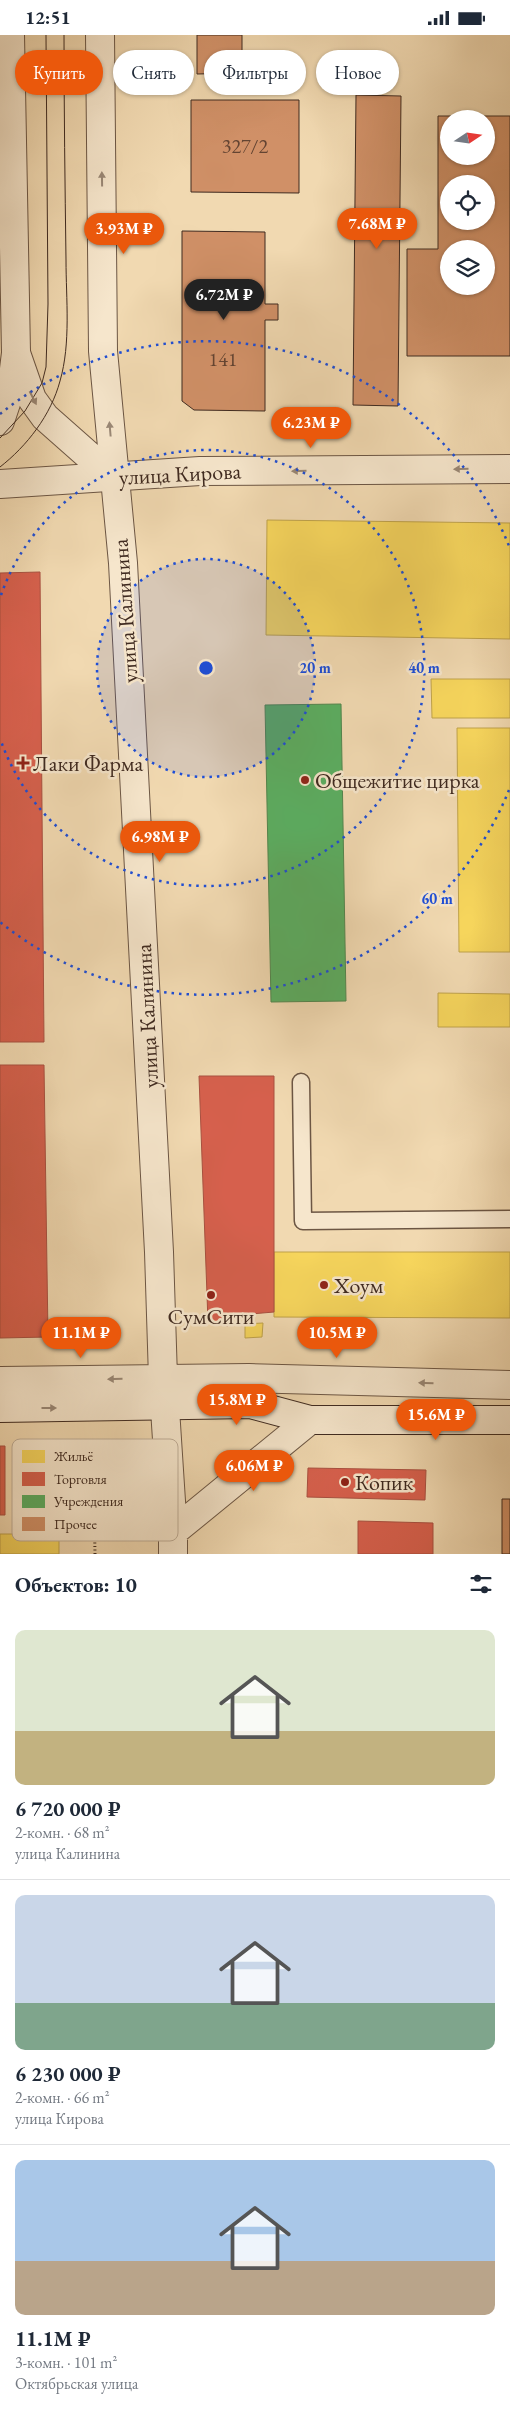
<!DOCTYPE html>
<html lang="ru">
<meta charset="utf-8">
<style>
:root{--surface:#fff;--page:#f6f6f7;--text:#1f2937;--muted:#747a83;--line:#e0e1e3;--accent:#ea580c}
body{margin:0;font-family:"EB Garamond",serif;background:var(--page);color:var(--text);height:100vh;display:flex;flex-direction:column;font-size:19px;white-space:nowrap}
*{box-sizing:border-box;margin:0}
p{font-size:16px;color:var(--muted)}
.icon{flex:none;width:28px;height:28px;fill:none;stroke:currentColor;stroke-width:2;stroke-linecap:round;stroke-linejoin:round}
.map{position:relative;height:1519px;overflow:hidden}
.panel{display:flex;flex-direction:column;background:var(--surface);flex:1}
.panel>*{flex:none}
.banner{position:absolute;left:15px;top:15px;width:480px;height:45px;display:flex;gap:10px}
.needle{width:32px;rotate:77deg}
.buttons{position:absolute;left:440px;top:75px;display:grid;gap:10px}
.buttons a{display:grid;place-items:center;width:55px;height:55px;border-radius:50%;background:var(--surface);box-shadow:0 1px 4px #0004;font-size:25px}
.price{position:absolute;translate:-50% -42px;padding:0 11px;border-radius:18px;background:var(--accent);color:#fff;font-size:16px;line-height:32px;filter:drop-shadow(0 1px 2px #0008)}
.price::after{content:'';position:absolute;left:50%;top:30px;width:15px;height:11px;margin-left:-8px;background:inherit;clip-path:polygon(0 0,100% 0,50% 100%)}
.price.on{background:#222;color:#fff}
ul{padding:0;list-style:none}
li{display:grid;align-content:center;gap:10px;height:265px;padding:0 15px}
li+li{border-top:1px solid var(--line)}
li span{display:grid;place-items:center;height:155px;border-radius:10px;color:#555}
li>.icon{margin-inline-start:auto}
span .icon{width:90px;height:90px;fill:#fffc;stroke-width:1}
li b{font-size:21px}
h2{display:flex;justify-content:space-between;align-items:center;height:60px;padding:0 15px;font-size:21px}
.chip{padding:0 18px;border-radius:22px;background:var(--surface);box-shadow:0 1px 4px #0004;font-size:18px;line-height:45px}
.chip.on{background:var(--accent);color:#fff}
.status{display:flex;justify-content:space-between;align-items:center;height:35px;padding:0 25px;background:var(--surface);direction:ltr}
.status svg{height:14px;fill:currentColor}
.map>svg:first-child{display:block}
.homes{fill:#f6d55c;stroke:#bfa24a}
.shops{fill:#d6604d;stroke:#a95040}
.public{fill:#5aae61;stroke:#52864e}
.building{fill:#d09067;stroke:#3f2a20;fill-rule:evenodd}
.lines{fill:none;stroke-linecap:round;stroke-linejoin:round}
.service-casing{stroke:#6c5644;stroke-width:19}
.minor-casing{stroke:#6c5644;stroke-width:30}
.tertiary-casing{stroke:#6c5644;stroke-width:30}
.secondary-casing{stroke:#3f2a20;stroke-width:30}
.path{stroke:#3f2a20;stroke-width:3;stroke-dasharray:1 2.5;stroke-linecap:butt}
.service{stroke:#f6e6cc;stroke-width:16}
.minor{stroke:#f6e6cc;stroke-width:28}
.tertiary{stroke:#f6e6cc;stroke-width:28}
.secondary{stroke:#f6e6cc;stroke-width:28}
.tram{stroke:#3f2a20;stroke-width:1}
.oneway{fill:#9a8876}
.ring{fill:none;stroke:#1d4ed8;stroke-width:2.5;stroke-dasharray:2.5 5}
.poi-dot{fill:#8f2418;stroke:#f6e6cc;stroke-width:2}
.labels{text-anchor:middle;dominant-baseline:central;stroke-width:5;stroke-linejoin:round;paint-order:stroke}
.number-label{font-size:20px;fill:#634432}
.street-label{font-size:22px;fill:#3f2a20;stroke:#f6e6cc}
.poi-label{font-size:22px;fill:#3f2a20;stroke:#f6e6cc;text-anchor:start}
.key{fill:#f6e6cc;stroke:#bfae98;stroke-width:1}
.key-label{font-size:14px;fill:#3f2a20}
.centre{fill:#1d4ed8;stroke:#f6e6cc;stroke-width:2.5}
.ring-label{font-size:15px;text-anchor:middle;font-weight:bold;fill:#1d4ed8;stroke:#f6e6cc;stroke-width:5;stroke-linejoin:round;paint-order:stroke}
</style>
<div class="status"><b>12:51</b><svg viewBox="0 0 49 12"><path d="M0 12V9h3v3zM5 12V6h3v6zM10 12V3h3v9zM15 12V0h3v12zM26 1h20v11H26zM47 4h2v5h-2z"/></svg></div>
<div class="map">
<svg width="510" height="1519" viewBox="0 0 510 1519">
<rect width="100%" height="100%" fill="#f1d9b1"/>
<filter id="stains"><feTurbulence type="fractalNoise" baseFrequency=".004" numOctaves="4"/><feColorMatrix values="0 0 0 0 .2 0 0 0 0 .09 0 0 0 0 .02 0 0 0 .5 -.17"/></filter>
<radialGradient id="worn" r=".72"><stop offset=".6" stop-color="#630" stop-opacity="0"/><stop offset="1" stop-color="#630" stop-opacity=".3"/></radialGradient>
<path class="homes" d="M 267,485 L 510,488 L 510,604 L 266,600 Z
M 431,644 L 510,644 L 510,683 L 432,683 Z
M 457,693 L 510,693 L 510,917 L 459,917 Z
M 438,958 L 510,959 L 510,992 L 438,992 Z
M 274,1217 L 510,1217 L 510,1283 L 274,1282 Z
M 263,1288 L 262,1302 L 245,1303 L 245,1289 Z
M 0,1499 L 59,1499 L 59,1519 L 0,1519 Z"/>
<path class="shops" d="M 40,537 L 44,1007 L 0,1007 L 0,538 Z
M 0,1030 L 44,1030 L 48,1302 L 0,1303 Z
M 199,1041 L 274,1041 L 274,1277 L 239,1280 L 228,1291 L 208,1287 Z
M 0,1411 L 5,1411 L 5,1480 L 0,1480 Z
M 308,1433 L 426,1435 L 425,1465 L 307,1462 Z
M 358,1486 L 433,1488 L 433,1519 L 358,1519 Z"/>
<path class="public" d="M 341,669 L 346,966 L 271,967 L 265,670 Z"/>
<path class="building" d="M 197,0 L 242,0 L 242,38 L 197,39 Z
M 356,60 L 401,61 L 398,371 L 353,370 Z
M 191,65 L 299,65 L 299,158 L 191,157 Z
M 438,81 L 510,81 L 510,321 L 407,321 L 407,214 L 438,214 ZM 449,84 L 486,84 L 486,121 L 449,121 ZM 449,149 L 486,149 L 486,186 L 449,186 ZM 449,214 L 486,214 L 486,251 L 449,251 Z
M 182,196 L 265,197 L 265,269 L 278,269 L 278,285 L 265,285 L 265,376 L 194,375 L 182,366 Z
M 502,1464 L 510,1464 L 510,1519 L 502,1519 Z"/>
<g class="lines">
<g class="service-casing">
<path id="service" d="M 301,1047 L 303,1186 L 510,1184"/>
</g>
<g class="minor-casing">
<path id="minor" d="M 0,386 L 12,350 L 16,318
M 0,449 L 200,436 L 510,434"/>
</g>
<g class="tertiary-casing">
<path id="tertiary" d="M 10,0 L 16,318 L 32,364 L 45,382 L 114,443
M 100,0 L 103,316 L 123,528 L 159,1217 L 163,1343 L 173,1497 L 173,1519
M 0,1346 L 249,1343 L 510,1350
M 173,1497 L 310,1385"/>
</g>
<g class="secondary-casing">
<path id="secondary" d="M 0,1373 L 250,1369 L 310,1385 L 510,1385"/>
</g>
<path class="path" d="M 93,1406 L 95,1519"/>
<use href="#service" class="service"/>
<use href="#minor" class="minor"/>
<use href="#tertiary" class="tertiary"/>
<use href="#secondary" class="secondary"/>
<path class="tram" d="M 0,403 L 25,376 L 42,348 L 46,332 L 48,269 L 46,0
M 0,432 C 27,411 51,380 60,346 C 71,308 66,264 66,225 C 65,150 64,75 64,0"/>
</g>
<defs><path id="oneway-solid" d="M-6-.8H1V-3.2L6.5 0L1 3.2V.8H-6Z" transform="scale(1.25)"/></defs>
<g class="oneway">
<use href="#oneway-solid" transform="translate(102 144) rotate(-91)"/>
<use href="#oneway-solid" transform="translate(33 363) rotate(63)"/>
<use href="#oneway-solid" transform="translate(110 394) rotate(-95)"/>
<use href="#oneway-solid" transform="translate(461 434) rotate(179)"/>
<use href="#oneway-solid" transform="translate(299 436) rotate(179)"/>
<use href="#oneway-solid" transform="translate(115 1344) rotate(179)"/>
<use href="#oneway-solid" transform="translate(426 1348) rotate(-178)"/>
<use href="#oneway-solid" transform="translate(49 1373)"/>
</g>
<circle cx="206" cy="633" r="109" fill="#1d4ed8" fill-opacity=".12"/>
<g class="ring">
<circle cx="206" cy="633" r="109"/>
<path d="M1 560A218 218 0 1 1 1 706"/>
<path d="M509 755A327 327 0 0 1 0 887M0 379A327 327 0 0 1 509 511"/>
</g>
<g class="poi-dot">
<path d="M20.5 720.5h5v5h5v5h-5v5h-5v-5h-5v-5h5z"/>
<circle cx="305" cy="745" r="5"/>
<circle cx="324" cy="1250" r="5"/>
<circle cx="211" cy="1260" r="5"/>
<circle cx="345" cy="1447" r="5"/>
</g>
<g class="labels">
<g class="number-label">
<text x="245" y="111">327/2</text>
<text x="223" y="324">141</text>
</g>
<g class="street-label">
<text transform="translate(180 439) rotate(-3)">улица Кирова</text>
<text transform="translate(125 576) rotate(-94)">улица Калинина</text>
<text transform="translate(147 981) rotate(-93)">улица Калинина</text>
</g>
<g class="poi-label">
<text x="33" y="728">Лаки Фарма</text>
<text x="315" y="745">Общежитие цирка</text>
<text x="334" y="1250">Хоум</text>
<text x="211" y="1281" text-anchor="middle">СумСити</text>
<text x="355" y="1447">Копик</text>
</g>
</g>
<rect x="12" y="1404" width="166" height="102" rx="8" class="key"/>
<rect x="22" y="1415" width="23" height="13" fill="#f6d55c"/>
<rect x="22" y="1437" width="23" height="14" fill="#d6604d"/>
<rect x="22" y="1460" width="23" height="13" fill="#5aae61"/>
<rect x="22" y="1482" width="23" height="14" fill="#d09067"/>
<g class="key-label">
<text x="54" y="1426">Жильё</text>
<text x="54" y="1449">Торговля</text>
<text x="54" y="1471">Учреждения</text>
<text x="54" y="1494">Прочее</text>
</g>
<circle cx="206" cy="633" r="8" class="centre"/>
<g class="ring-label">
<text x="315" y="638">20 m</text>
<text x="424" y="638">40 m</text>
<text x="437" y="869">60 m</text>
</g>
<rect width="100%" height="100%" filter="url(#stains)"/>
<rect width="100%" height="100%" fill="url(#worn)"/>
</svg>
<div class="buttons">
<a><svg class="needle" viewBox="-14 -14 28 28"><path d="M0-13l5 13h-10z" fill="#e53935"/><path d="M0 13l5-13h-10z" fill="#747a83"/></svg></a>
<a><svg class="icon" aria-label="locate" viewBox="0 0 24 24"><circle cx="12" cy="12" r="6"/><path d="M12 2v4M12 18v4M2 12h4M18 12h4"/></svg></a>
<a><svg class="icon" aria-label="layers" viewBox="0 0 24 24"><path d="M12 4l9 5-9 5-9-5zM3 14l9 5 9-5"/></svg></a>
</div>
<b class="price" style="left:377px;top:215px">7.68M ₽</b>
<b class="price" style="left:124px;top:220px">3.93M ₽</b>
<b class="price on" style="left:224px;top:286px">6.72M ₽</b>
<b class="price" style="left:311px;top:414px">6.23M ₽</b>
<b class="price" style="left:160px;top:828px">6.98M ₽</b>
<b class="price" style="left:81px;top:1324px">11.1M ₽</b>
<b class="price" style="left:337px;top:1324px">10.5M ₽</b>
<b class="price" style="left:237px;top:1391px">15.8M ₽</b>
<b class="price" style="left:436px;top:1406px">15.6M ₽</b>
<b class="price" style="left:254px;top:1457px">6.06M ₽</b>
<div class="banner">
<a class="chip on">Купить</a>
<a class="chip">Снять</a>
<a class="chip">Фильтры</a>
<a class="chip">Новое</a>
</div>
</div>
<section class="panel">
<h2>Объектов: 10<svg class="icon" aria-label="filters" viewBox="0 0 24 24"><path d="M4 7h16M4 17h16"/><circle cx="9" cy="7" r="2"/><circle cx="15" cy="17" r="2"/></svg></h2>
<ul>
<li><span style="background:linear-gradient(#dfe7d0 65%,#c2b280 0)"><svg class="icon" aria-label="home" viewBox="0 0 24 24"><path d="M3 11l9-7 9 7M6 9v11h12V9"/></svg></span><div><b>6 720 000 ₽</b><p>2-комн. · 68 m²</p><p>улица Калинина</p></div></li>
<li><span style="background:linear-gradient(#c9d6e8 70%,#7fa58c 0)"><svg class="icon" aria-label="home" viewBox="0 0 24 24"><path d="M3 11l9-7 9 7M6 9v11h12V9"/></svg></span><div><b>6 230 000 ₽</b><p>2-комн. · 66 m²</p><p>улица Кирова</p></div></li>
<li><span style="background:linear-gradient(#a9c7e8 65%,#b9a48a 0)"><svg class="icon" aria-label="home" viewBox="0 0 24 24"><path d="M3 11l9-7 9 7M6 9v11h12V9"/></svg></span><div><b>11.1M ₽</b><p>3-комн. · 101 m²</p><p>Октябрьская улица</p></div></li>
</ul>
</section>
